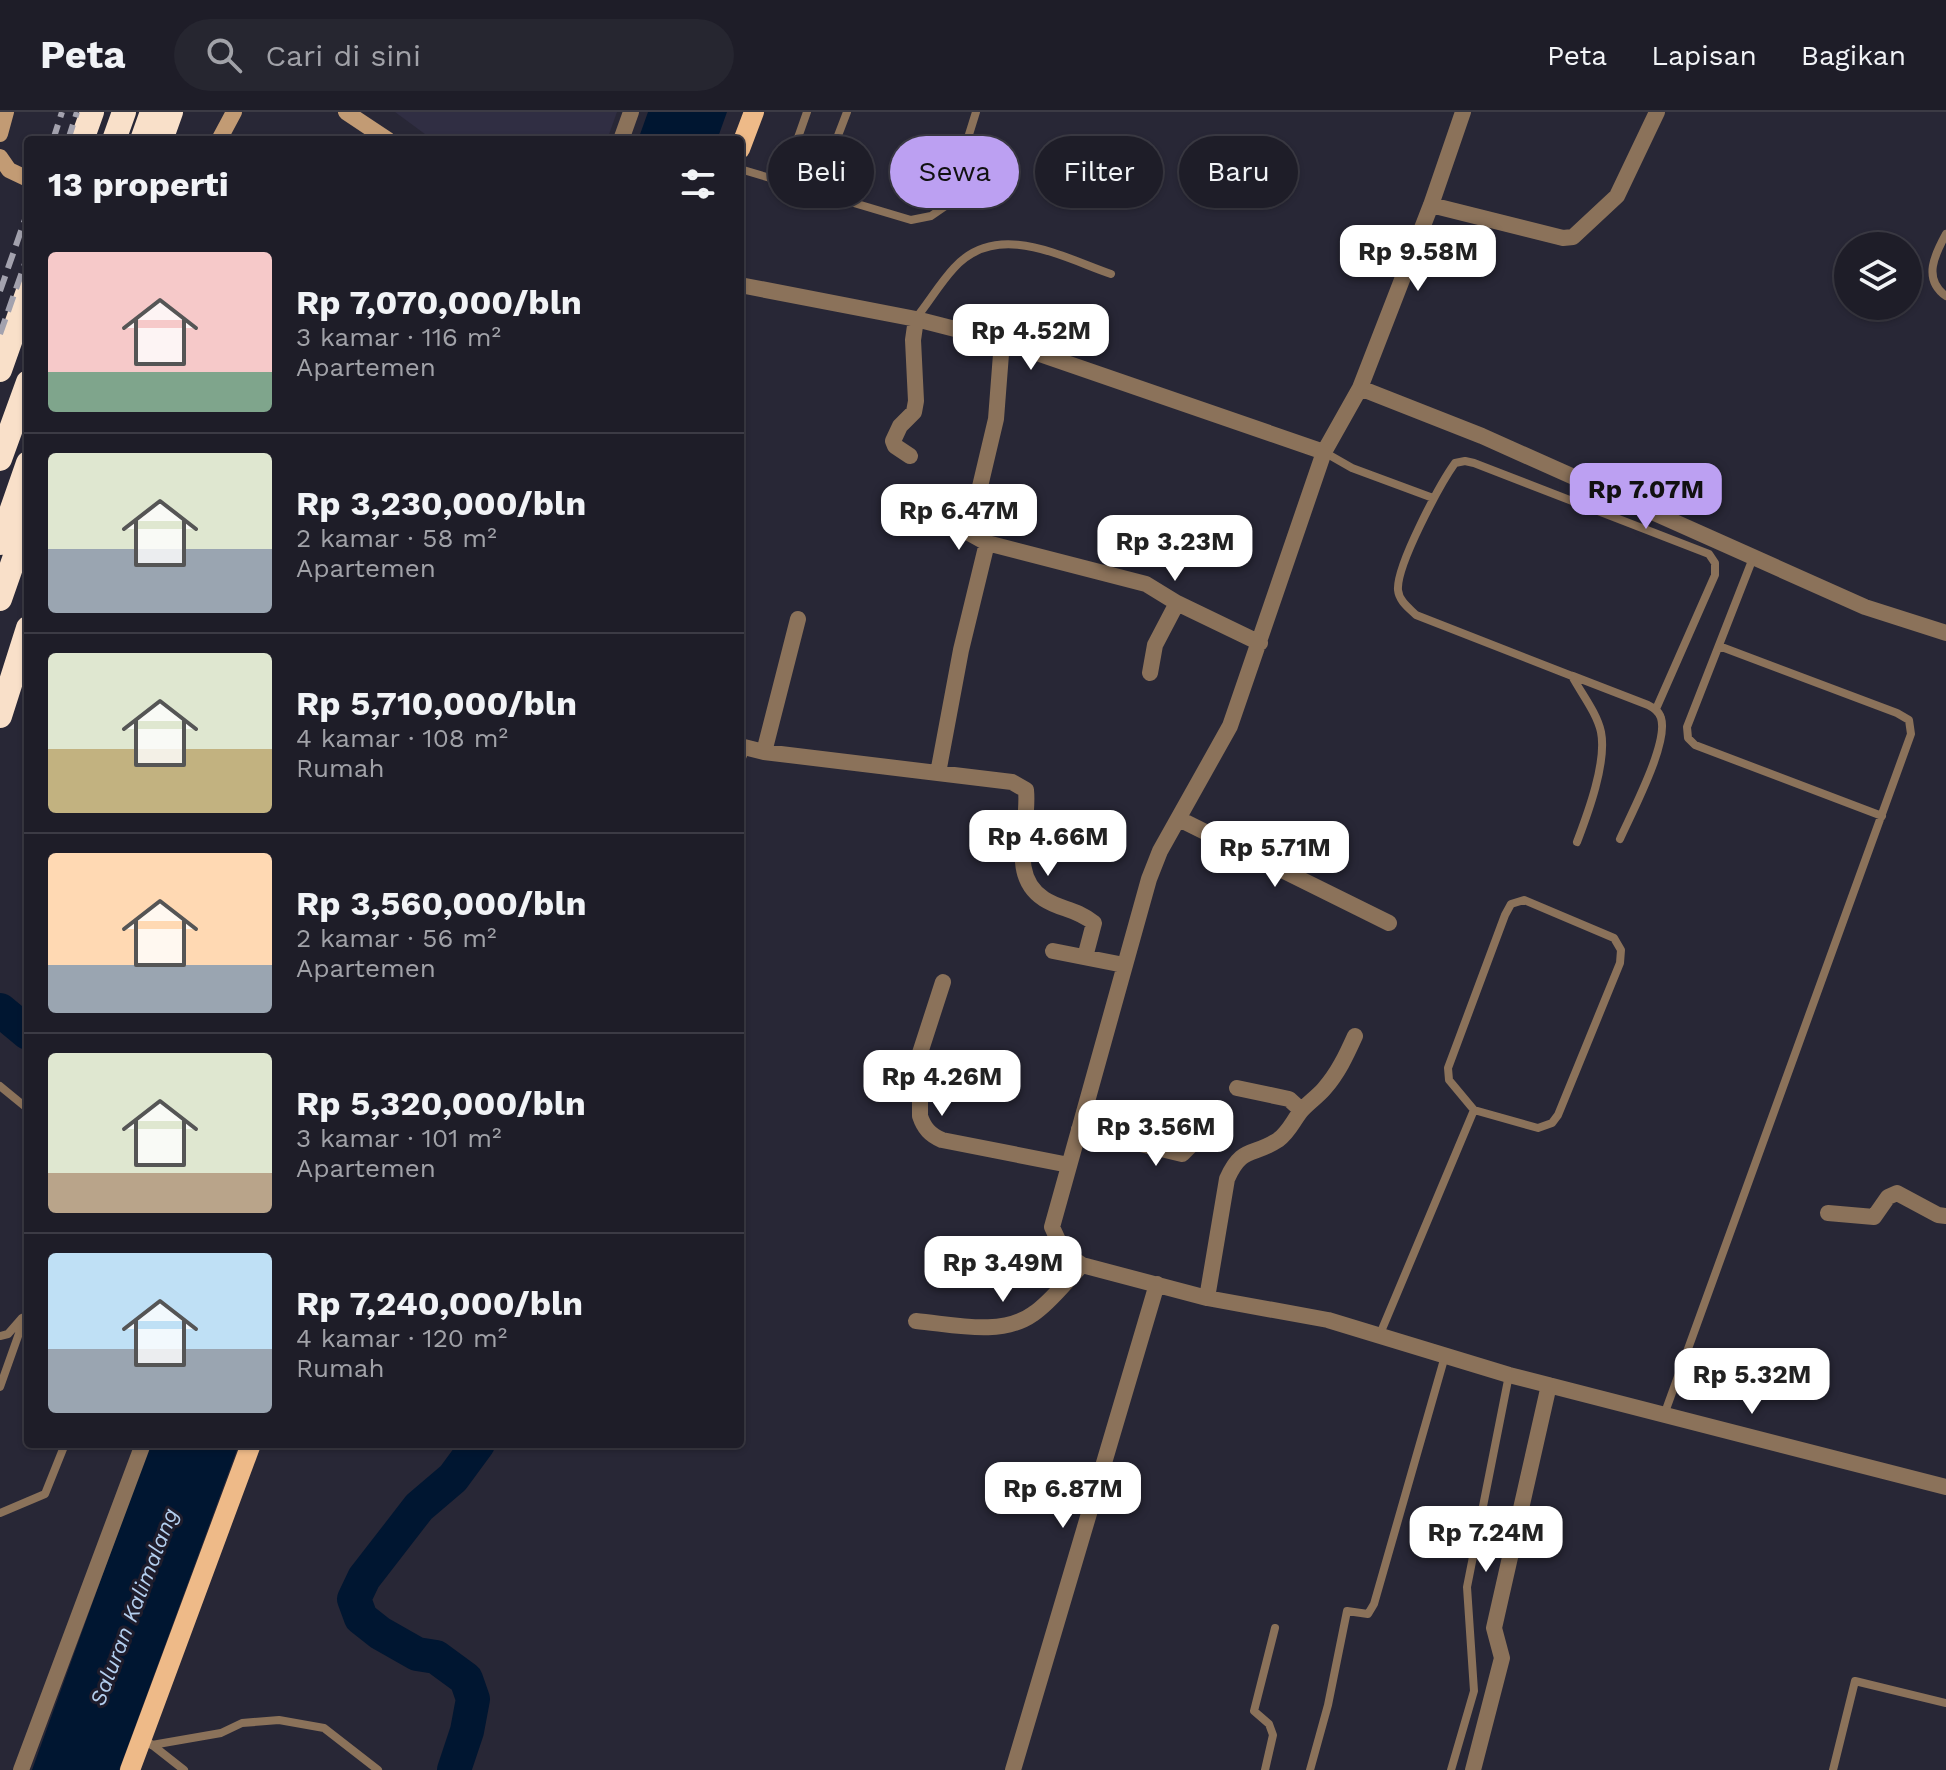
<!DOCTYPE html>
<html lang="id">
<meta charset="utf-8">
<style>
:root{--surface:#1e1d28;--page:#262630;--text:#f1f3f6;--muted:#a1a2a8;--line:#3c3b45;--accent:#bca0f2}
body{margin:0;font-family:"Work Sans",sans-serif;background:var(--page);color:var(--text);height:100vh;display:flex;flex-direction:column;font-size:30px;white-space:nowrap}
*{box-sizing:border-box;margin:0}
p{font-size:26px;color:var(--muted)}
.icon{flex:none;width:44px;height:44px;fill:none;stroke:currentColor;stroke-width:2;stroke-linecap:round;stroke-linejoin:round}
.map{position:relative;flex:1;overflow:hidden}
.panel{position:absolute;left:24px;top:24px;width:720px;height:1312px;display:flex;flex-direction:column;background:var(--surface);border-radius:8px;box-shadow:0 2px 6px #0004,0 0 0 2px var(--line)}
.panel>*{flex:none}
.banner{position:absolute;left:768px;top:24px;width:760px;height:72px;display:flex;gap:16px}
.tools{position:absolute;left:1834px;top:120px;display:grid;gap:16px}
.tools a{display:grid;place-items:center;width:88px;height:88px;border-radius:50%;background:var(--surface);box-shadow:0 2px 6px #0004,0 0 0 2px var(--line);font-size:40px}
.price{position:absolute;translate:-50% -68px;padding:0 18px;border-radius:16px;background:#fff;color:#222;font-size:26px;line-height:52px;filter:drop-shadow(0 2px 4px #0008)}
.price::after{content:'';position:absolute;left:50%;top:48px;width:24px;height:18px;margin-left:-12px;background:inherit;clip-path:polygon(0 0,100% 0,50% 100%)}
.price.selected{background:var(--accent);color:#111}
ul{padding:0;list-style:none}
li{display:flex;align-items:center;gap:24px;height:200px;padding:0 24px}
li+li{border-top:2px solid var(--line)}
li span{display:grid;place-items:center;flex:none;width:224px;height:160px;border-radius:8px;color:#555}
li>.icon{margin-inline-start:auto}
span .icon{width:96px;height:96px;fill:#fffc;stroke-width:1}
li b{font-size:34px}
h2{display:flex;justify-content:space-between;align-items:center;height:96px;padding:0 24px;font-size:34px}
.chip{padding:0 28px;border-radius:36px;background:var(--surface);box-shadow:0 2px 6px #0004,0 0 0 2px var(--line);font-size:28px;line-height:72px}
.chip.selected{background:var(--accent);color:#111}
header{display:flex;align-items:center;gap:48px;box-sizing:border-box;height:112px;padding:0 40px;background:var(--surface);border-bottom:2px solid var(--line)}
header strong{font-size:38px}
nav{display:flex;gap:44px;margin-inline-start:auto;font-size:28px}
.search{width:560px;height:72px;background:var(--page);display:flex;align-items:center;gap:20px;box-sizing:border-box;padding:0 28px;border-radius:44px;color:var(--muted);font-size:30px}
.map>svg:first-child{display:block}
.built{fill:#302e43}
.water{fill:#001631}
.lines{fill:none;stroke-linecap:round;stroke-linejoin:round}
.river{stroke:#001631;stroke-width:34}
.lane{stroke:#8b725a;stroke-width:8}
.street{stroke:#8b725a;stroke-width:16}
.secondary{stroke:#c29b74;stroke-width:16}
.primary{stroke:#eeba88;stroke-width:20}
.highway{stroke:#f9e0c9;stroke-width:24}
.rail{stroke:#a3a2ae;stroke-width:6;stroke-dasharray:16 8;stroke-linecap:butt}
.labels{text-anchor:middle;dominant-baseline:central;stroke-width:6;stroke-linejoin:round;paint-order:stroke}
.water-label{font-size:22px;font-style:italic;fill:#b4cfef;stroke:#1f1d2c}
</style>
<header>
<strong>Peta</strong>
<div class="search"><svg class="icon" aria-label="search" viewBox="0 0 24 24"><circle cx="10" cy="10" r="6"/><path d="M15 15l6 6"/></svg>Cari di sini</div>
<nav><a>Peta</a><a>Lapisan</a><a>Bagikan</a></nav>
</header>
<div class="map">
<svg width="1946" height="1658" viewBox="0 0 1946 1658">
<rect width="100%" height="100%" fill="#282736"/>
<path class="built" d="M 395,0 L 617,0 L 607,28 L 433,28 Z"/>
<path class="water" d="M 648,0 L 727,0 L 717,28 L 638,28 Z
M 150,1332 L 239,1332 L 119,1658 L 32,1658 Z"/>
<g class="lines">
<path class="river" d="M 0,898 L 28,921
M 454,1658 L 467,1619 L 473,1587 L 466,1567 L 436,1545 L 417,1542 L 380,1521 L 361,1506 L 354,1487 L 364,1466 L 419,1395 L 453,1366 L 478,1332"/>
<path class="lane" d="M 740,57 L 911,108 L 931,104 L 947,93 L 976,0
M 782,71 L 807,0
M 816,81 L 847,0
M 1946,122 C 1935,142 1922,167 1946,184
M 916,206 C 929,190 940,171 954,156 C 997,108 1062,145 1111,162
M 1324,340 L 1352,356 L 1433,386
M 1753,446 L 1687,615 L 1688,626 L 1695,633 L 1882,704
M 1573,564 L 1648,593 C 1654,596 1659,599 1661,606 C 1669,631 1631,702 1620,727
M 740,651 L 746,636
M 1577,730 C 1588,701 1607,650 1601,620 C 1597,601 1581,581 1572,564 L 1416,503 C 1409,496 1399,489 1398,478 C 1396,454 1440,372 1455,351 L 1465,349 L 1474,351 L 1709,442 L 1715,451 L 1715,463 L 1656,597
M 1524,788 L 1614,826 L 1621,838 L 1620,851 L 1558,1003 L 1552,1011 L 1538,1016 L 1474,998 L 1449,968 L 1448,956 L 1505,803 L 1511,792 Z
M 0,974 L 28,997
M 1380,1222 L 1474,998
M 0,1224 L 8,1222 L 22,1206
M 0,1275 L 28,1196
M 1664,1303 L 1911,622 L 1909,608 L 1897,601 L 1719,534
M 0,1401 L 45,1382 L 65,1332
M 151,1632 L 184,1658
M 152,1633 L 221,1621 L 242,1611 L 279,1608 L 324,1616 L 378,1658
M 1265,1658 L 1273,1623 L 1269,1612 L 1254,1599 L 1275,1516
M 1310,1658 L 1328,1593 L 1347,1499 L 1368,1502 L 1374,1492 L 1445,1244
M 1451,1658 L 1474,1579 L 1467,1475 L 1509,1263
M 1833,1658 L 1855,1569 L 1946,1591"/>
<path class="street" d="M 1463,0 L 1431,93 L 1360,276 L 1324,340 L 1230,614 L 1160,739 L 1149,767 L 1052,1115 L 1064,1141 L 1082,1153 L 1207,1186 L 1328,1208 L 1509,1263 L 1946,1375
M 621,28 L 631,0
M 1431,93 L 1563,126 L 1573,125 L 1617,84 L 1657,0
M 740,173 L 916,207 L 1002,229 L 1324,340
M 1002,229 L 996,307 L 969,421 L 987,431 L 1146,472 L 1177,491
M 1360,276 L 1482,324 L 1865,495 L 1946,521
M 910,344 L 895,334 L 893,329 L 900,314 L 914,300 L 916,289 L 913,228 L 916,207
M 1150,561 L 1155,533 L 1177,491 L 1260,531
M 740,634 L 764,640 L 1012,670 L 1026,678 C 1030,715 1007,763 1044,787 C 1061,798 1075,796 1094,811 L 1085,845
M 764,640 L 798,507
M 938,661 L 961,538 L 987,431
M 1179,707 L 1389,811
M 1053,839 L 1124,853
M 943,870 L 920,941 L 920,1004 C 924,1016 930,1023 942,1028 L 1069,1053
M 1237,976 L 1289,987 L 1301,998
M 1079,1017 L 1182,1042 L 1190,1034 L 1192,1017
M 1828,1101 L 1874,1105 L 1888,1085 L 1897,1081 L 1938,1103 L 1946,1104
M 1207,1186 L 1227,1067 C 1242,1033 1253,1045 1278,1028 C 1289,1020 1293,1009 1301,999 C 1308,991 1317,985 1324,977 C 1338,961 1346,944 1355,924
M 916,1209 C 952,1212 1001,1225 1033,1202 C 1051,1190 1067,1168 1082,1153
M 21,1658 L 143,1332
M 1013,1658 L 1157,1172
M 1473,1658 L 1502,1546 L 1494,1516 L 1549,1273"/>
<path class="secondary" d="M 346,0 L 388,28
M 0,22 L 6,0
M 219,28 L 234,0
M 0,45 L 9,58 L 28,67"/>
<path class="primary" d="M 740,37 L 754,0
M 130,1658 L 251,1332"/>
<path class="highway" d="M 82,28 L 92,0
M 114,28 L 124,0
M 142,28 L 152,0
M 161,28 L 171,0
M 0,258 L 28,179
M 0,347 L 28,270
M 0,431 L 28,351
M 0,487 L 28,407
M 0,604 L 28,516"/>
<path class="rail" d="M 53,28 L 62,0
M 68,28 L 77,0
M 0,179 L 28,99
M 0,222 L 28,143"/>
</g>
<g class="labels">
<g class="water-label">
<text transform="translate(134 1495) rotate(-69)">Saluran Kalimalang</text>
</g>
</g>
</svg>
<div class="tools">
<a><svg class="icon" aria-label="layers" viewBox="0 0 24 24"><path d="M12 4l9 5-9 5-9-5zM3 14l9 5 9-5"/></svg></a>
</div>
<b class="price" style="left:1418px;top:181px">Rp 9.58M</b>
<b class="price" style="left:1031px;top:260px">Rp 4.52M</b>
<b class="price selected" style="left:1646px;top:419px">Rp 7.07M</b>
<b class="price" style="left:959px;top:440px">Rp 6.47M</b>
<b class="price" style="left:1175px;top:471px">Rp 3.23M</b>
<b class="price" style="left:1048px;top:766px">Rp 4.66M</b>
<b class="price" style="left:1275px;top:777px">Rp 5.71M</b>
<b class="price" style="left:942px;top:1006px">Rp 4.26M</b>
<b class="price" style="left:1156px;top:1056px">Rp 3.56M</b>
<b class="price" style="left:1003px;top:1192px">Rp 3.49M</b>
<b class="price" style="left:1752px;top:1304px">Rp 5.32M</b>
<b class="price" style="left:1063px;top:1418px">Rp 6.87M</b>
<b class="price" style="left:1486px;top:1462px">Rp 7.24M</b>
<div class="banner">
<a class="chip">Beli</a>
<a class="chip selected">Sewa</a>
<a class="chip">Filter</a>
<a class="chip">Baru</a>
</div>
<section class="panel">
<h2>13 properti<svg class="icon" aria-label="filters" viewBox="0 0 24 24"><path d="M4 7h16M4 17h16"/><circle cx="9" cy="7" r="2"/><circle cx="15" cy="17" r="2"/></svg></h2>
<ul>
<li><span style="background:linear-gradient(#f6c9c9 75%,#7fa58c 0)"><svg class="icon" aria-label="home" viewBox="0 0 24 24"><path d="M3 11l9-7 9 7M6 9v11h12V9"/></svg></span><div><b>Rp 7,070,000/bln</b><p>3 kamar · 116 m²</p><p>Apartemen</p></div></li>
<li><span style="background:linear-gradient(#dfe7d0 60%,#9aa5b1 0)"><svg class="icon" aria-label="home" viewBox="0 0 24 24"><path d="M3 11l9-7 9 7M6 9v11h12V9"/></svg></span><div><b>Rp 3,230,000/bln</b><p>2 kamar · 58 m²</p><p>Apartemen</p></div></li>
<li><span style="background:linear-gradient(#dfe7d0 60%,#c2b280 0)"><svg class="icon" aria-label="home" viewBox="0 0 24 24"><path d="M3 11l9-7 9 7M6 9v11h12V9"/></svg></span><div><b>Rp 5,710,000/bln</b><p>4 kamar · 108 m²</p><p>Rumah</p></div></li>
<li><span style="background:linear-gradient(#ffd9b3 70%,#9aa5b1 0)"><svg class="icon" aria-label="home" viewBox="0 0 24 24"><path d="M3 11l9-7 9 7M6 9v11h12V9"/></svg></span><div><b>Rp 3,560,000/bln</b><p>2 kamar · 56 m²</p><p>Apartemen</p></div></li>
<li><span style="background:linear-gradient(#dfe7d0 75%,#b9a48a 0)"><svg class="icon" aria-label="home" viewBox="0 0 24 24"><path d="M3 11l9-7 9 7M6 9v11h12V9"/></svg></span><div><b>Rp 5,320,000/bln</b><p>3 kamar · 101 m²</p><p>Apartemen</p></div></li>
<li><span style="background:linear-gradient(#bfe0f5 60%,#9aa5b1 0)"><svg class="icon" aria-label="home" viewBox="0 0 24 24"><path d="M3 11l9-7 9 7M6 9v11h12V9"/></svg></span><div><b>Rp 7,240,000/bln</b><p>4 kamar · 120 m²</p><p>Rumah</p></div></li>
</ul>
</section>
</div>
